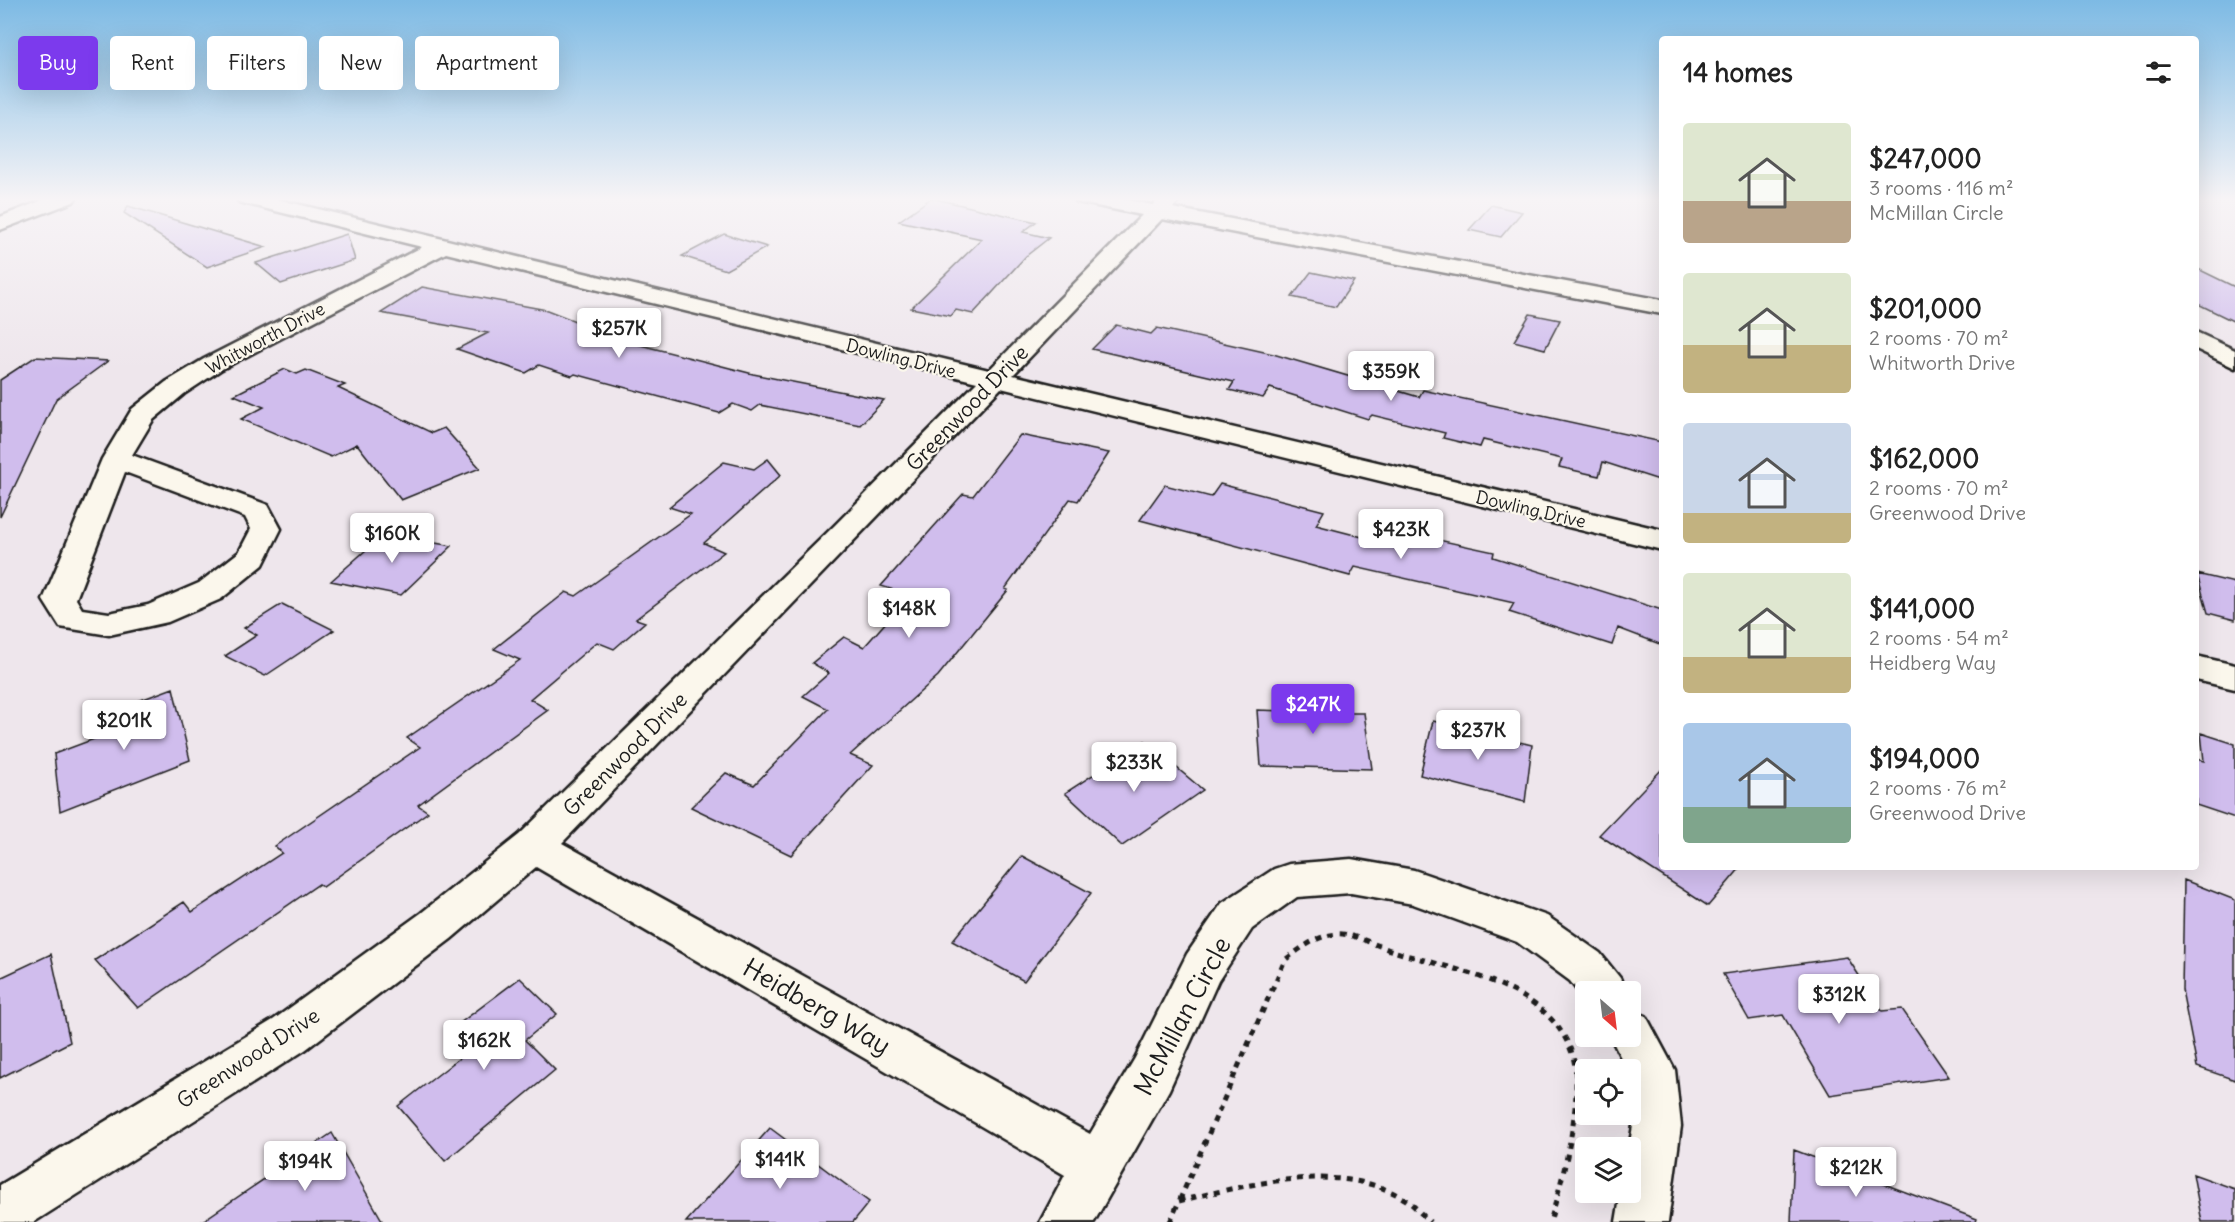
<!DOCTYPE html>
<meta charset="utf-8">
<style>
:root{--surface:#fff;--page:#f6f6f6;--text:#222;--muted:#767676;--accent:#7c3aed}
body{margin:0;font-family:Delius,sans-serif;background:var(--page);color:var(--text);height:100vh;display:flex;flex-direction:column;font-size:22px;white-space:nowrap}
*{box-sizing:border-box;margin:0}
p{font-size:20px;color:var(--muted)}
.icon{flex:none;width:33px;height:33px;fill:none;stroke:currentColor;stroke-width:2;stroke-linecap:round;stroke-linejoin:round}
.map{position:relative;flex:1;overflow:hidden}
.side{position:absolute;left:1659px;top:36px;width:540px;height:834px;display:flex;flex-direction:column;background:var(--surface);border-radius:6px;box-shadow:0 6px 24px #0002}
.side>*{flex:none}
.guide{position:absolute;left:18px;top:36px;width:570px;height:54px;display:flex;gap:12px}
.needle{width:39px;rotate:152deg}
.fabs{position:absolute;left:1575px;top:981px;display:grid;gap:12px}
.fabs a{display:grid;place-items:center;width:66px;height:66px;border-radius:6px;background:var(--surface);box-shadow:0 6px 24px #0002;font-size:30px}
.price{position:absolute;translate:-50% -51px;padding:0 14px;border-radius:6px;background:#fff;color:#222;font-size:20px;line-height:39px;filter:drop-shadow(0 2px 3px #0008)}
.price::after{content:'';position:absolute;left:50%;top:36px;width:18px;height:14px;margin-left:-9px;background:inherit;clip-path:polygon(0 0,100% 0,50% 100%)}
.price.selected{background:var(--accent);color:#fff}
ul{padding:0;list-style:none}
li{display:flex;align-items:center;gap:18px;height:150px;padding:0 24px}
li span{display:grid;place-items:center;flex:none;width:168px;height:120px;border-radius:6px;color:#555}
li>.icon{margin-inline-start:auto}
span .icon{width:72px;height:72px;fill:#fffc;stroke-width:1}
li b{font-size:26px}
h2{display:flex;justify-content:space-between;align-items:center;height:72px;padding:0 24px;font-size:26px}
.pill{padding:0 21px;border-radius:6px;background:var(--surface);box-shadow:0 6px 24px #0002;font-size:21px;line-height:54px}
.pill.selected{background:var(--accent);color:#fff}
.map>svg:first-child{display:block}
.building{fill:#d0bded;stroke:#1c1c1c;stroke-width:1.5}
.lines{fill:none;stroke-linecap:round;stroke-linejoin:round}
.minor-casing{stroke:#1c1c1c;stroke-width:5}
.path{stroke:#1c1c1c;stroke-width:5;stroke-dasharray:6 6;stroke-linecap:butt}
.minor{fill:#fbf7ec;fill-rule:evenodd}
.labels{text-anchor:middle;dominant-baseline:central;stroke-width:4.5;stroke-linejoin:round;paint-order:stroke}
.far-street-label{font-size:18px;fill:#1c1c1c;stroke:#fbf7ec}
.street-label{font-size:21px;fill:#1c1c1c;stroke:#fbf7ec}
.near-street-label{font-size:26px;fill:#1c1c1c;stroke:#fbf7ec}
</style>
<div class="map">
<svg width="2235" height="1222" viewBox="0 0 2235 1222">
<rect width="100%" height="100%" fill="#eee6ec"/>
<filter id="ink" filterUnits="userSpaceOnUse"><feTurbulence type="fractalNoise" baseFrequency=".0167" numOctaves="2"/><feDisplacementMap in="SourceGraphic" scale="12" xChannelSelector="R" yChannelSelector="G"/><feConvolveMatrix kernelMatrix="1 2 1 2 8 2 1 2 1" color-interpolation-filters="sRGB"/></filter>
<g filter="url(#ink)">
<path class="building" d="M 931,198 L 1036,222 L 1023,232 L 1049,238 L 1026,256 L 973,314 L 956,310 L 951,316 L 911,308 L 982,239 L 899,221 Z
M 1491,205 L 1522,212 L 1501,237 L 1469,230 Z
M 128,206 L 266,247 L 207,267 L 124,213 Z
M 347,234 L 355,260 L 281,284 L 256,263 Z
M 724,234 L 767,247 L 726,270 L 682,256 Z
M 2196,268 L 2235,287 L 2235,322 L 2196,303 Z
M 1311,272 L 1354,281 L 1336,307 L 1292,297 Z
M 422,287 L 547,310 L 629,342 L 753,374 L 884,400 L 860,425 L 760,405 L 752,411 L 733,404 L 719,413 L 575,374 L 572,376 L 539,365 L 526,373 L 457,349 L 488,333 L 381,313 Z
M 1530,314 L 1560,320 L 1545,349 L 1514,341 Z
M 1116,325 L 1151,334 L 1157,328 L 1273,354 L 1419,397 L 1423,390 L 1662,442 L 1662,481 L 1603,462 L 1599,476 L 1559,467 L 1562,459 L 1483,440 L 1480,447 L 1443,438 L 1445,433 L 1372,415 L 1368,419 L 1270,388 L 1263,398 L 1229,390 L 1234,382 L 1092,349 Z
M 35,357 L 108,361 L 56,399 L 0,517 L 0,380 Z
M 285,369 L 297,374 L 306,370 L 345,385 L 338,388 L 432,433 L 444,428 L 480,468 L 401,500 L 357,444 L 331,457 L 241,419 L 264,407 L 234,395 Z
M 1020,435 L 1109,453 L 1078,501 L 1070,499 L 1005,589 L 1008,590 L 938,676 L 850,755 L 873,765 L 791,855 L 691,807 L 726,773 L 754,785 L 828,709 L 803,696 L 829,673 L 812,663 L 844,637 L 864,647 L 910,595 L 881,586 L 963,494 L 973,496 Z
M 768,459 L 781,475 L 704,543 L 724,552 L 636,619 L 645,622 L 614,649 L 597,642 L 530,699 L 548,710 L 418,805 L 428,812 L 323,887 L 319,884 L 138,1008 L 95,960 L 184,902 L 192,912 L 282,853 L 275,846 L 420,747 L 407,738 L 520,660 L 494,649 L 566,592 L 576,596 L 691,514 L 669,507 L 724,462 L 754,469 Z
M 1220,484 L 1324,511 L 1316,525 L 1397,546 L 1402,532 L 1494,552 L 1493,557 L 1662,610 L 1662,645 L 1618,628 L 1612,645 L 1509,612 L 1514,603 L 1355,567 L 1350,576 L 1140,520 L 1165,485 L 1211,497 Z
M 384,534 L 452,546 L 401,595 L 331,581 Z
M 2197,574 L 2235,583 L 2235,620 L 2208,613 Z
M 282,604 L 334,630 L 265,676 L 225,656 L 257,635 L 244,628 Z
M 173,688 L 190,760 L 60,811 L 54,754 L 118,730 L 114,710 Z
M 1284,693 L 1334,694 L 1336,713 L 1364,713 L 1372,769 L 1261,766 L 1257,710 L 1286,711 Z
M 1433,721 L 1532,745 L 1525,802 L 1420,775 Z
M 2201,733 L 2235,744 L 2235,818 L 2196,805 L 2196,759 L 2204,761 Z
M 1145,741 L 1203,790 L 1122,846 L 1065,793 Z
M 1662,769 L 1662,867 L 1741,867 L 1708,906 L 1599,835 Z
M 1022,856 L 1091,893 L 1024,981 L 952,941 Z
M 2184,880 L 2235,900 L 2235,1080 L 2197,1067 L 2182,990 Z
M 51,954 L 70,1042 L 0,1078 L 0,978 Z
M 1847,957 L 1882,1011 L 1902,1009 L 1949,1077 L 1830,1095 L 1783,1015 L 1749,1020 L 1723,974 Z
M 520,978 L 557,1014 L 525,1040 L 555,1070 L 445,1161 L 398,1106 L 471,1049 L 452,1029 Z
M 770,1128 L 869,1202 L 853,1222 L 686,1222 Z
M 332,1133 L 383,1222 L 201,1222 Z
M 1794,1150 L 1977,1219 L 1976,1222 L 1791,1222 Z
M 2193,1174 L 2235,1189 L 2235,1222 L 2202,1222 Z"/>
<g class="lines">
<g class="minor-casing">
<path id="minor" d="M 48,198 L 76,198 L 73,202 L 0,230 L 0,217 Z
M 236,198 L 272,198 L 989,370 L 1142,215 L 1077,202 L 1074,198 L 1117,198 L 1153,205 L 1159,198 L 1181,198 L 1173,208 L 1662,300 L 1662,314 L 1162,219 L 1013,375 L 1662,530 L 1662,550 L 1001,388 L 562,843 L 1090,1134 L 1135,1058 L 1187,954 L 1222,903 L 1274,869 L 1289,864 L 1351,859 L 1414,870 L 1547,916 L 1600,953 L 1620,978 L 1626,992 L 1586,992 L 1586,1002 L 1570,981 L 1517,942 L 1413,904 L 1351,893 L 1297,897 L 1252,929 L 1218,981 L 1169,1090 L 1094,1222 L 1040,1222 L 1065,1175 L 536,867 L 451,939 L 305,1050 L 34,1222 L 0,1222 L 0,1185 L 273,1020 L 421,913 L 519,835 L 835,525 L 977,382 L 446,253 L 222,369 L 184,394 L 153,420 L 132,455 L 268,505 L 281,529 L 263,565 L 221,599 L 168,622 L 109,635 L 60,627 L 43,600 L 102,459 L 132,409 L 166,382 L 204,359 L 422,247 L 239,202 ZM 125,472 L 245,517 L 251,529 L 239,552 L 199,583 L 148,605 L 109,613 L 82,609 L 76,599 Z
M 2196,332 L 2235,350 L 2235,368 L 2196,349 Z
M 2196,656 L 2235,665 L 2235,689 L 2196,680 Z
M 1630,1010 L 1646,1016 L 1675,1070 L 1681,1126 L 1668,1222 L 1616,1222 L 1621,1192 L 1630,1192 L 1629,1148 L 1633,1126 L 1630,1070 L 1627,1070 L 1610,1036 L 1630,1036 Z"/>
</g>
<path class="path" d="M 1179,1201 C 1246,1185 1343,1159 1406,1200 C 1415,1206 1422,1215 1430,1222
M 1170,1222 L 1285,960 C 1301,948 1316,936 1337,934 C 1349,932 1380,947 1393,951 C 1453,970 1543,983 1570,1048 C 1588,1089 1562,1180 1550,1222"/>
<use href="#minor" class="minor"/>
</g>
</g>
<linearGradient id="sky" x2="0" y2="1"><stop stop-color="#7dbae4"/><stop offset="0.54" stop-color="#f7f4f6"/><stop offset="1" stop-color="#f7f4f6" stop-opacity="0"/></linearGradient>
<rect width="2235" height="369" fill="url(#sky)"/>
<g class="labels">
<g class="far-street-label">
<text transform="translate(265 338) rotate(-28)">Whitworth Drive</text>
<text transform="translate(901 358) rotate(14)">Dowling Drive</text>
<text transform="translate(1531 509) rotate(13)">Dowling Drive</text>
</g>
<g class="street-label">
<text transform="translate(967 408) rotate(-46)">Greenwood Drive</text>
<text transform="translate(625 754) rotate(-45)">Greenwood Drive</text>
<text transform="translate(248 1058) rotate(-33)">Greenwood Drive</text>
</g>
<g class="near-street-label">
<text transform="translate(817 1006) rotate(30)">Heidberg Way</text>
<text transform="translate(1182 1016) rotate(-62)">McMillan Circle</text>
</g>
</g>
</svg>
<div class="fabs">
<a><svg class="needle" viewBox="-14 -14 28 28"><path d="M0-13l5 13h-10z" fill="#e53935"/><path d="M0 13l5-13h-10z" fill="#767676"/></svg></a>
<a><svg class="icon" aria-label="locate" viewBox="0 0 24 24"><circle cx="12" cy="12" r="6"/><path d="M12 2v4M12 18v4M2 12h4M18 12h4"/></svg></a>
<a><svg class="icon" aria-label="layers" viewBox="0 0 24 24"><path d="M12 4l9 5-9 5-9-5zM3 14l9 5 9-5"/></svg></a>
</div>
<b class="price" style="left:619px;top:359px">$257K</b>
<b class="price" style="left:1391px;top:402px">$359K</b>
<b class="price" style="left:1401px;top:560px">$423K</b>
<b class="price" style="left:392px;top:564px">$160K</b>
<b class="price" style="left:909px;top:639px">$148K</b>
<b class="price selected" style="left:1313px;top:735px">$247K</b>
<b class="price" style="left:124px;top:751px">$201K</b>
<b class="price" style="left:1478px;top:761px">$237K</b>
<b class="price" style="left:1134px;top:793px">$233K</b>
<b class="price" style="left:1839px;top:1025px">$312K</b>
<b class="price" style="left:484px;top:1071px">$162K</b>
<b class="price" style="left:780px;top:1190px">$141K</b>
<b class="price" style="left:305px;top:1192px">$194K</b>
<b class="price" style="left:1856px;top:1198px">$212K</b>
<div class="guide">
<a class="pill selected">Buy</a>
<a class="pill">Rent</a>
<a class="pill">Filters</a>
<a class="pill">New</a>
<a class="pill">Apartment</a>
</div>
<section class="side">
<h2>14 homes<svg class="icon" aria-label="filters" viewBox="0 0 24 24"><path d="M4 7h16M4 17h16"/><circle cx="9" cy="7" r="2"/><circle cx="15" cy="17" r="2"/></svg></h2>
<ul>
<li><span style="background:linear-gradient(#dfe7d0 65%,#b9a48a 0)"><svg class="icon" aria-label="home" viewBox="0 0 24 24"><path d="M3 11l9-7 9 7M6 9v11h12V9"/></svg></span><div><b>$247,000</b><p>3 rooms · 116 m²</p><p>McMillan Circle</p></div></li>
<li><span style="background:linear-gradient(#dfe7d0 60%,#c2b280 0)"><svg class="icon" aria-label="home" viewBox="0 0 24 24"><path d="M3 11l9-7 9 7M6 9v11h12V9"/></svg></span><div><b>$201,000</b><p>2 rooms · 70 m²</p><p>Whitworth Drive</p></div></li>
<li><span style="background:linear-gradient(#c9d6e8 75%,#c2b280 0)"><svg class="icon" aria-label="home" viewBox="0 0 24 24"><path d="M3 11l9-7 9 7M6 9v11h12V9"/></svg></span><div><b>$162,000</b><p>2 rooms · 70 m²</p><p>Greenwood Drive</p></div></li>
<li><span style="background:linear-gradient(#dfe7d0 70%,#c2b280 0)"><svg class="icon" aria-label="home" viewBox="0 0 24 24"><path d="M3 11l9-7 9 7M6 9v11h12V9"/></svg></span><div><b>$141,000</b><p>2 rooms · 54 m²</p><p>Heidberg Way</p></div></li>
<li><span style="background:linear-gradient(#a9c7e8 70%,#7fa58c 0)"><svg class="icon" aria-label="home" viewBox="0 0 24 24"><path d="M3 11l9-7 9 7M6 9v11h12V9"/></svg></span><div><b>$194,000</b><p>2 rooms · 76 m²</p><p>Greenwood Drive</p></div></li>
</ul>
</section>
</div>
